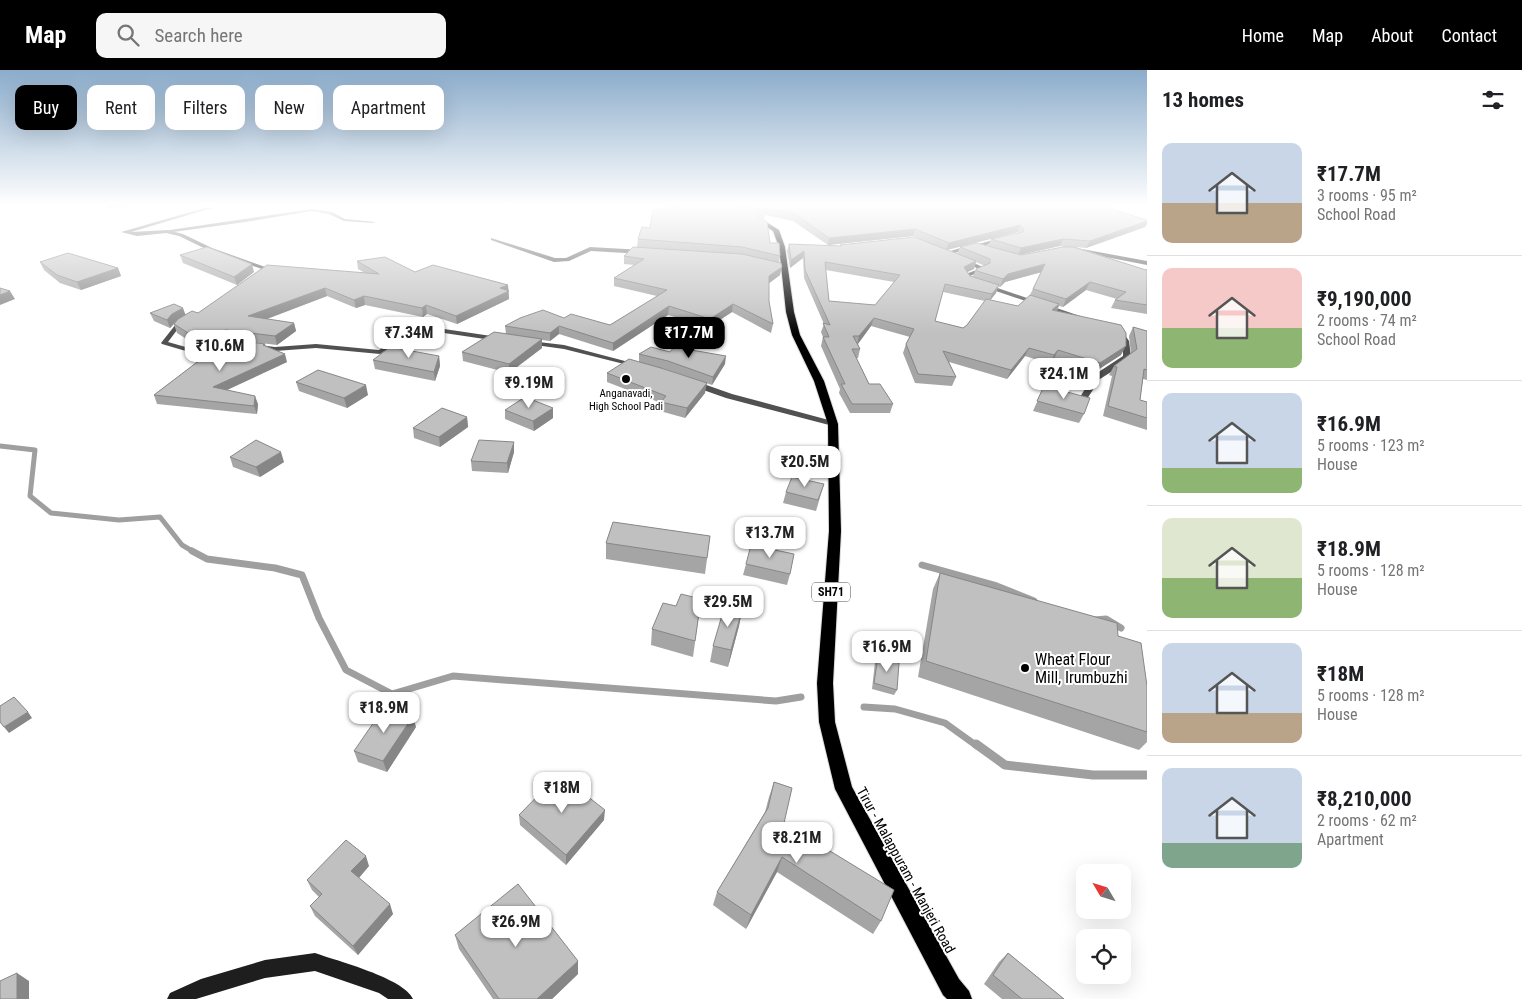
<!DOCTYPE html>
<meta charset="utf-8">
<style>
:root{--surface:#fff;--page:#f6f6f6;--text:#202124;--muted:#757577;--line:#e0e0e0;--accent:#000}
body{margin:0;font-family:"Roboto Condensed",sans-serif;background:var(--page);color:var(--text);height:100vh;display:flex;flex-direction:column;font-size:19px;white-space:nowrap}
*{box-sizing:border-box;margin:0}
p{font-size:16px;color:var(--muted)}
.icon{flex:none;width:28px;height:28px;fill:none;stroke:currentColor;stroke-width:2;stroke-linecap:round;stroke-linejoin:round}
.map{position:relative;flex:1;overflow:hidden}
.sheet{display:flex;flex-direction:column;background:var(--surface);width:375px}
.sheet>*{flex:none}
.hud{position:absolute;left:15px;top:15px;width:475px;height:45px;display:flex;gap:10px}
.needle{width:32px;rotate:308deg}
.controls{position:absolute;left:1076px;top:794px;display:grid;gap:10px}
.controls a{display:grid;place-items:center;width:55px;height:55px;border-radius:10px;background:var(--surface);box-shadow:0 5px 20px #0002;font-size:25px}
.price{position:absolute;translate:-50% -42px;padding:0 11px;border-radius:10px;background:#fff;color:#222;font-size:16px;line-height:32px;filter:drop-shadow(0 1px 2px #0008)}
.price::after{content:'';position:absolute;left:50%;top:30px;width:15px;height:11px;margin-left:-8px;background:inherit;clip-path:polygon(0 0,100% 0,50% 100%)}
.price.current{background:var(--accent);color:#fff}
ul{padding:0;list-style:none}
li{display:flex;align-items:center;gap:15px;height:125px;padding:0 15px}
li+li{border-top:1px solid var(--line)}
li span{display:grid;place-items:center;flex:none;width:140px;height:100px;border-radius:10px;color:#555}
li>.icon{margin-inline-start:auto}
span .icon{width:60px;height:60px;fill:#fffc;stroke-width:1}
li b{font-size:21px}
h2{display:flex;justify-content:space-between;align-items:center;height:60px;padding:0 15px;font-size:21px}
.pill{padding:0 18px;border-radius:10px;background:var(--surface);box-shadow:0 5px 20px #0002;font-size:18px;line-height:45px}
.pill.current{background:var(--accent);color:#fff}
header{display:flex;align-items:center;gap:30px;box-sizing:border-box;height:70px;padding:0 25px;background:var(--accent);color:#fff}
header strong{font-size:24px}
nav{display:flex;gap:28px;margin-inline-start:auto;font-size:18px}
.search{width:350px;height:45px;background:var(--page);display:flex;align-items:center;gap:12px;box-sizing:border-box;padding:0 18px;border-radius:10px;color:var(--muted);font-size:19px}
main{display:flex;flex:1;min-height:0}
.map>svg:first-child{display:block}
.lines{fill:none;stroke-linecap:round;stroke-linejoin:round}
.stream-far2{stroke:#9f9f9f;stroke-width:5}
.stream-far1{stroke:#9f9f9f;stroke-width:7}
.stream{stroke:#9f9f9f;stroke-width:9}
.primary-casing{stroke:#dbdbdb;stroke-width:2}
.lane{fill:#515151;fill-rule:evenodd}
.street{fill:#515151;fill-rule:evenodd}
.secondary{fill:#1e1e1e;fill-rule:evenodd}
.primary{fill:#000;fill-rule:evenodd}
.wall{fill:#a5a5a5;fill-rule:evenodd}
.shaded-wall{fill:#868686}
.building{fill:#c0c0c0;stroke:#868686;fill-rule:evenodd}
.poi-dot{fill:#000;stroke:#fff;stroke-width:2}
.labels{text-anchor:middle;dominant-baseline:central;stroke-width:4;stroke-linejoin:round;paint-order:stroke}
.far-poi-label{font-size:11px;fill:#000;stroke:#fff}
.shield{fill:#fff;stroke:#4c4c4c;stroke-width:1}
.shield-label{font-size:12px;font-weight:bold;fill:#000}
.street-label{font-size:14px;fill:#000;stroke:#fff}
.near-poi-label{font-size:16px;fill:#000;stroke:#fff;text-anchor:start}
</style>
<header>
<strong>Map</strong>
<div class="search"><svg class="icon" aria-label="search" viewBox="0 0 24 24"><circle cx="10" cy="10" r="6"/><path d="M15 15l6 6"/></svg>Search here</div>
<nav><a>Home</a><a>Map</a><a>About</a><a>Contact</a></nav>
</header>
<main>
<div class="map">
<svg width="1147" height="929" viewBox="0 0 1147 929">
<rect width="100%" height="100%" fill="#fff"/>
<g class="lines">
<path class="stream-far2" d="M 0,376 L 35,380 L 30,426 L 51,443 L 119,450 L 160,447 L 182,475 L 194,482"/>
<path class="stream-far1" d="M 192,481 L 207,489 L 275,498 L 302,505 L 319,548 L 346,600 L 392,624 L 453,606 L 776,631 L 801,627
M 922,495 L 994,515 L 1034,531
M 1095,550 L 1106,549 L 1121,558
M 864,637 L 895,639 L 945,653 L 977,676"/>
<path class="stream" d="M 976,674 L 1005,695 L 1093,705 L 1147,705"/>
<g class="primary-casing">
<path id="primary" d="M 751,145 L 755,145 L 779,160 L 785,177 L 794,242 L 800,265 L 824,311 L 838,354 L 841,461 L 833,613 L 835,652 L 852,717 L 959,909 L 969,921 L 972,929 L 947,929 L 943,925 L 835,719 L 819,652 L 817,613 L 829,461 L 828,354 L 814,311 L 792,265 L 786,242 L 779,177 L 773,161 L 751,147 Z"/>
</g>
<path class="lane" d="M 312,139 L 332,142 L 345,149 L 375,152 L 373,153 L 344,151 L 329,144 L 312,141 L 245,152 L 166,163 L 163,161 Z"/>
<path class="street" d="M 208,137 L 212,138 L 131,162 L 168,160 L 183,164 L 212,178 L 268,198 L 268,200 L 259,206 L 255,206 L 255,204 L 262,199 L 208,180 L 179,166 L 166,163 L 137,166 L 121,162 Z
M 1003,167 L 1005,170 L 975,178 L 972,176 Z
M 491,168 L 555,188 L 566,188 L 590,177 L 643,180 L 646,182 L 643,184 L 591,181 L 569,191 L 554,192 L 491,170 Z
M 970,175 L 972,176 L 972,178 L 947,185 L 944,183 Z
M 1082,179 L 1147,191 L 1147,195 L 1080,182 L 1079,181 Z
M 963,188 L 987,199 L 970,206 L 975,211 L 974,212 L 970,212 L 963,205 L 979,199 L 961,191 L 961,189 Z
M 986,214 L 1083,247 L 1084,248 L 1079,249 L 984,217 L 984,215 Z
M 184,250 L 189,251 L 180,256 L 168,272 L 196,280 L 217,274 L 219,275 L 219,277 L 196,284 L 162,274 L 161,273 L 176,254 Z
M 424,256 L 498,267 L 501,269 L 498,271 L 424,260 L 410,264 L 380,284 L 316,278 L 275,281 L 259,279 L 256,277 L 259,275 L 275,277 L 316,274 L 379,280 L 406,262 Z
M 1117,259 L 1121,259 L 1129,271 L 1131,287 L 1122,295 L 1100,309 L 1085,332 L 1079,332 L 1078,330 L 1094,305 L 1123,286 L 1123,271 L 1116,260 Z
M 530,271 L 564,275 L 640,295 L 636,297 L 564,279 L 528,274 L 527,273 Z
M 692,312 L 698,312 L 732,324 L 836,352 L 837,354 L 833,356 L 726,328 L 692,316 Z"/>
<path class="secondary" d="M 315,883 C 337,891 404,908 413,929 L 388,929 L 379,923 L 315,901 L 265,908 L 196,929 L 167,929 L 170,923 L 201,909 L 265,890 Z"/>
<use href="#primary" class="primary"/>
</g>
<path class="wall" d="M 656,134 L 1100,134 L 1099,135 L 1147,150 L 1147,154 L 1145,157 L 1086,178 L 1076,177 L 1146,200 L 1147,199 L 1147,244 L 1111,238 L 1115,230 L 1117,229 L 1086,220 L 1063,237 L 1059,236 L 1057,241 L 1121,285 L 1096,301 L 1054,289 L 1050,294 L 1025,286 L 1007,309 L 949,292 L 956,307 L 952,316 L 915,313 L 903,283 L 906,274 L 910,267 L 871,256 L 858,274 L 860,279 L 858,288 L 856,288 L 869,314 L 893,334 L 890,343 L 850,343 L 839,323 L 840,319 L 821,276 L 823,267 L 821,262 L 824,254 L 804,208 L 803,188 L 790,198 L 787,181 L 789,174 L 840,176 L 840,175 L 924,171 L 913,166 L 828,175 L 793,151 L 765,145 L 764,149 L 748,139 L 744,138 L 780,186 L 779,193 L 780,205 L 769,213 L 769,231 L 773,254 L 771,263 L 732,242 L 709,257 L 668,245 L 613,281 L 559,264 L 550,271 L 542,270 L 542,278 L 509,303 L 463,291 L 462,282 L 506,264 L 505,256 L 564,248 L 610,255 L 657,226 L 614,216 L 614,208 L 635,195 L 624,194 L 624,186 L 637,177 L 638,169 L 671,138 ZM 1018,162 L 1018,163 L 991,169 L 988,176 L 960,177 L 957,184 L 947,180 ZM 1060,176 L 1064,177 L 1021,185 L 1019,185 ZM 976,192 L 985,196 L 976,199 L 973,206 L 970,206 L 967,202 L 974,199 ZM 826,200 L 894,212 L 875,235 L 829,231 ZM 1041,202 L 1030,225 L 1018,236 L 990,230 L 996,223 L 998,216 L 1000,217 L 1005,212 ZM 943,222 L 985,231 L 967,255 L 963,258 L 935,251 Z
M 180,185 L 254,202 L 237,215 L 183,193 Z
M 357,191 L 415,202 L 508,215 L 509,229 L 457,254 L 427,244 L 423,247 L 365,235 L 356,238 L 327,226 L 267,249 L 294,253 L 296,261 L 277,275 L 229,269 L 265,274 L 266,277 L 287,292 L 227,320 L 258,334 L 257,344 L 157,334 L 154,325 L 208,284 L 207,283 L 205,276 L 199,277 L 177,263 L 174,254 L 176,252 L 170,258 L 154,251 L 150,243 L 186,245 L 198,243 L 365,203 L 358,199 Z
M 40,192 L 118,198 L 121,206 L 81,220 L 60,213 L 44,200 Z
M 1133,257 L 1147,261 L 1147,310 L 1143,309 L 1140,330 L 1147,332 L 1147,360 L 1103,346 L 1112,306 L 1109,305 L 1114,296 L 1131,284 L 1129,266 Z
M 670,282 L 725,294 L 712,315 L 662,298 L 705,323 L 685,348 L 660,341 L 661,333 L 607,312 L 607,303 L 639,292 L 639,284 Z
M 439,286 L 440,296 L 435,311 L 375,299 L 373,290 Z
M 296,312 L 368,325 L 347,338 L 299,321 Z
M 1044,316 L 1084,344 L 1079,353 L 1033,341 Z
M 505,340 L 553,348 L 534,361 L 505,349 Z
M 467,347 L 468,357 L 440,377 L 414,368 L 413,358 Z
M 514,382 L 508,403 L 472,401 L 471,391 Z
M 230,387 L 284,392 L 260,407 L 233,397 Z
M 824,414 L 816,441 L 783,433 L 786,422 Z
M 710,466 L 705,504 L 606,489 L 606,473 Z
M 746,494 L 790,504 L 787,515 L 743,505 Z
M 940,503 L 1118,566 L 1147,616 L 1147,672 L 1139,680 L 918,607 L 933,519 Z
M 701,529 L 693,587 L 651,575 L 652,559 L 676,536 Z
M 742,540 L 739,556 L 728,597 L 710,592 L 713,576 Z
M 878,587 L 897,620 L 894,625 L 872,619 L 875,592 Z
M 416,657 L 387,702 L 358,692 L 354,681 Z
M 774,712 L 784,753 L 881,851 L 873,864 L 777,802 L 746,859 L 713,835 L 717,822 L 765,742 L 769,727 Z
M 519,745 L 604,750 L 566,795 L 520,755 Z
M 369,796 L 359,808 L 393,844 L 358,885 L 315,846 L 310,836 L 319,827 L 312,820 L 307,810 Z
M 455,865 L 578,904 L 552,929 L 493,929 L 459,879 Z
M 1008,883 L 1064,929 L 1002,929 L 984,914 L 999,892 Z"/>
<path class="shaded-wall" d="M 106,134 L 136,134 L 136,135 L 108,138 Z
M 1147,151 L 1147,154 L 1145,157 L 1086,178 L 1090,171 Z
M 1020,155 L 1018,162 L 946,180 L 949,173 Z
M 915,159 L 913,166 L 828,175 L 829,168 Z
M 1063,169 L 1060,176 L 1018,185 L 1021,178 Z
M 804,181 L 803,188 L 790,198 L 791,190 Z
M 976,191 L 974,199 L 961,205 L 964,197 Z
M 252,194 L 254,202 L 237,215 L 234,207 Z
M 1045,194 L 1042,202 L 1005,212 L 1000,217 L 1003,209 L 1008,204 Z
M 782,197 L 780,205 L 768,214 L 769,206 Z
M 118,198 L 121,206 L 81,220 L 77,212 Z
M 1090,212 L 1086,220 L 1063,237 L 1066,229 Z
M 508,215 L 509,229 L 457,254 L 456,246 L 500,218 Z
M 999,215 L 996,223 L 989,232 L 992,224 Z
M 325,218 L 327,226 L 251,255 L 248,246 Z
M 10,221 L 15,229 L 0,235 L 0,225 Z
M 364,226 L 365,235 L 356,238 L 354,230 Z
M 733,234 L 732,242 L 709,257 L 710,249 Z
M 1059,234 L 1056,243 L 1052,240 Z
M 426,235 L 427,244 L 423,247 L 422,238 Z
M 669,236 L 668,245 L 613,281 L 613,273 Z
M 183,238 L 186,246 L 175,252 L 170,258 L 167,250 L 172,244 Z
M 874,248 L 871,256 L 857,275 L 859,266 Z
M 294,253 L 296,261 L 277,275 L 275,266 Z
M 559,256 L 559,264 L 550,271 L 550,263 Z
M 226,260 L 229,269 L 199,277 L 196,268 Z
M 542,269 L 542,278 L 509,303 L 509,294 Z
M 1126,276 L 1121,285 L 1096,301 L 1100,293 Z
M 1029,278 L 1025,286 L 1007,309 L 1011,300 Z
M 1058,280 L 1054,289 L 1050,294 L 1054,285 Z
M 285,284 L 287,292 L 216,325 L 213,317 Z
M 439,286 L 440,296 L 435,311 L 434,302 Z
M 726,286 L 725,294 L 712,315 L 713,307 Z
M 707,313 L 705,323 L 685,348 L 687,338 Z
M 366,315 L 368,325 L 347,338 L 344,328 Z
M 255,326 L 258,334 L 257,344 L 254,336 Z
M 553,338 L 553,348 L 534,361 L 533,351 Z
M 467,347 L 468,357 L 440,377 L 439,367 Z
M 514,372 L 514,382 L 508,403 L 507,393 Z
M 281,382 L 284,392 L 260,407 L 256,397 Z
M 742,540 L 739,556 L 728,597 L 731,580 Z
M 28,642 L 32,648 L 9,663 L 4,657 Z
M 413,646 L 416,657 L 387,702 L 383,691 Z
M 605,740 L 604,750 L 566,795 L 566,785 Z
M 366,786 L 369,796 L 356,811 L 351,801 Z
M 782,787 L 777,802 L 746,859 L 751,845 Z
M 390,834 L 393,844 L 358,885 L 353,876 Z
M 578,891 L 578,904 L 552,929 L 537,929 Z
M 17,903 L 29,911 L 29,929 L 17,929 Z"/>
<path class="building" d="M 679,134 L 729,134 L 744,138 L 767,152 L 770,173 L 779,173 L 780,186 L 742,177 L 638,169 L 642,157 L 650,158 L 653,140 L 687,136 Z
M 752,134 L 1095,134 L 1147,150 L 1147,151 L 1090,171 L 1063,169 L 1021,178 L 991,169 L 1023,162 L 1024,159 L 1020,155 L 949,173 L 915,159 L 829,168 L 795,144 L 765,138 L 765,142 Z
M 914,167 L 976,191 L 964,197 L 970,206 L 999,215 L 992,224 L 945,214 L 935,251 L 963,258 L 967,255 L 986,229 L 1018,236 L 1030,225 L 1059,234 L 1052,240 L 1121,255 L 1126,263 L 1126,276 L 1100,293 L 1058,280 L 1054,285 L 1029,278 L 1011,300 L 943,281 L 956,307 L 918,304 L 906,274 L 914,259 L 874,248 L 859,266 L 853,266 L 860,279 L 852,279 L 869,314 L 880,314 L 893,334 L 852,334 L 841,314 L 845,314 L 823,267 L 829,267 L 823,253 L 830,255 L 805,200 L 804,181 L 791,190 L 789,174 L 841,176 L 840,175 ZM 825,192 L 900,205 L 875,235 L 829,231 Z
M 977,173 L 1021,185 L 1063,177 L 1073,177 L 1146,200 L 1147,199 L 1147,235 L 1115,230 L 1126,222 L 1090,212 L 1066,229 L 1033,219 L 1045,194 L 1008,204 L 1003,209 L 977,201 L 976,199 L 990,193 L 990,189 L 960,177 Z
M 207,177 L 252,194 L 234,207 L 180,185 Z
M 633,177 L 742,184 L 781,193 L 782,197 L 769,206 L 769,231 L 773,254 L 733,234 L 710,249 L 669,236 L 613,273 L 559,256 L 550,263 L 505,256 L 520,248 L 543,240 L 564,248 L 571,244 L 610,255 L 667,220 L 614,208 L 644,189 L 624,186 Z
M 68,183 L 118,198 L 77,212 L 57,205 L 40,192 Z
M 385,187 L 415,202 L 433,195 L 508,215 L 500,218 L 509,221 L 456,246 L 426,235 L 422,238 L 364,226 L 354,230 L 325,218 L 248,246 L 294,253 L 275,266 L 226,260 L 196,268 L 174,254 L 178,249 L 192,241 L 198,243 L 267,195 L 379,204 L 357,191 Z
M 0,218 L 10,221 L 0,225 Z
M 174,234 L 183,238 L 172,244 L 167,250 L 150,243 Z
M 1133,257 L 1147,261 L 1147,300 L 1144,299 L 1140,330 L 1147,332 L 1147,348 L 1108,336 L 1117,297 L 1114,296 L 1137,279 Z
M 494,262 L 542,269 L 509,294 L 462,282 Z
M 227,269 L 265,274 L 263,275 L 285,284 L 213,317 L 255,326 L 254,336 L 154,325 L 213,280 L 204,275 Z
M 390,277 L 439,286 L 434,302 L 373,290 Z
M 651,277 L 670,282 L 674,277 L 726,286 L 713,307 L 668,291 L 639,284 Z
M 629,289 L 661,298 L 707,313 L 687,338 L 661,332 L 666,326 L 607,303 Z
M 318,300 L 366,315 L 344,328 L 296,312 Z
M 1044,316 L 1090,328 L 1084,344 L 1037,331 Z
M 525,327 L 553,338 L 533,351 L 505,340 Z
M 442,338 L 467,347 L 439,367 L 413,358 Z
M 256,370 L 281,382 L 256,397 L 230,387 Z
M 479,370 L 514,372 L 507,393 L 471,391 Z
M 792,407 L 824,414 L 818,430 L 786,422 Z
M 613,452 L 710,466 L 707,488 L 606,473 Z
M 751,475 L 794,484 L 790,504 L 746,494 Z
M 940,503 L 1117,553 L 1118,566 L 1141,573 L 1147,616 L 1147,662 L 926,591 Z
M 681,524 L 701,529 L 695,571 L 652,559 L 663,533 L 676,536 Z
M 725,535 L 742,540 L 731,580 L 713,576 Z
M 878,587 L 899,593 L 897,620 L 874,613 Z
M 14,627 L 28,642 L 4,657 L 0,652 L 0,636 Z
M 385,636 L 413,646 L 383,691 L 354,681 Z
M 559,704 L 605,740 L 566,785 L 519,745 Z
M 774,712 L 792,718 L 784,753 L 894,820 L 881,851 L 782,787 L 751,845 L 717,822 L 768,738 Z
M 346,770 L 366,786 L 351,801 L 390,834 L 353,876 L 310,836 L 322,824 L 307,810 Z
M 518,814 L 578,891 L 537,929 L 499,929 L 455,865 Z
M 1008,883 L 1064,929 L 1022,929 L 993,905 Z
M 17,903 L 17,929 L 0,929 L 0,911 Z"/>
<linearGradient id="sky" x2="0" y2="1"><stop stop-color="#8baccb"/><stop offset="0.51" stop-color="#fff"/><stop offset="1" stop-color="#fff" stop-opacity="0"/></linearGradient>
<rect width="1147" height="264" fill="url(#sky)"/>
<g class="poi-dot">
<circle cx="626" cy="309" r="5"/>
<circle cx="1025" cy="598" r="5"/>
</g>
<g class="labels">
<g class="far-poi-label">
<text x="626" y="323">Anganavadi,<tspan x="626" dy="13">High School Padi</tspan></text>
</g>
<rect class="shield" x="812" y="512.5" width="38" height="19" rx="4"/>
<g class="shield-label">
<text x="831" y="522">SH71</text>
</g>
<g class="street-label">
<text transform="translate(906 800) rotate(61)">Tirur - Malappuram - Manjeri Road</text>
</g>
<g class="near-poi-label">
<text x="1035" y="589">Wheat Flour<tspan x="1035" dy="18">Mill, Irumbuzhi</tspan></text>
</g>
</g>
</svg>
<div class="controls">
<a><svg class="needle" viewBox="-14 -14 28 28"><path d="M0-13l5 13h-10z" fill="#e53935"/><path d="M0 13l5-13h-10z" fill="#757577"/></svg></a>
<a><svg class="icon" aria-label="locate" viewBox="0 0 24 24"><circle cx="12" cy="12" r="6"/><path d="M12 2v4M12 18v4M2 12h4M18 12h4"/></svg></a>
</div>
<b class="price" style="left:409px;top:289px">₹7.34M</b>
<b class="price current" style="left:689px;top:289px">₹17.7M</b>
<b class="price" style="left:220px;top:302px">₹10.6M</b>
<b class="price" style="left:1064px;top:330px">₹24.1M</b>
<b class="price" style="left:529px;top:339px">₹9.19M</b>
<b class="price" style="left:805px;top:418px">₹20.5M</b>
<b class="price" style="left:770px;top:489px">₹13.7M</b>
<b class="price" style="left:728px;top:558px">₹29.5M</b>
<b class="price" style="left:887px;top:603px">₹16.9M</b>
<b class="price" style="left:384px;top:664px">₹18.9M</b>
<b class="price" style="left:562px;top:744px">₹18M</b>
<b class="price" style="left:797px;top:794px">₹8.21M</b>
<b class="price" style="left:516px;top:878px">₹26.9M</b>
<div class="hud">
<a class="pill current">Buy</a>
<a class="pill">Rent</a>
<a class="pill">Filters</a>
<a class="pill">New</a>
<a class="pill">Apartment</a>
</div>
</div>
<section class="sheet">
<h2>13 homes<svg class="icon" aria-label="filters" viewBox="0 0 24 24"><path d="M4 7h16M4 17h16"/><circle cx="9" cy="7" r="2"/><circle cx="15" cy="17" r="2"/></svg></h2>
<ul>
<li><span style="background:linear-gradient(#c9d6e8 60%,#b9a48a 0)"><svg class="icon" aria-label="home" viewBox="0 0 24 24"><path d="M3 11l9-7 9 7M6 9v11h12V9"/></svg></span><div><b>₹17.7M</b><p>3 rooms · 95 m²</p><p>School Road</p></div></li>
<li><span style="background:linear-gradient(#f6c9c9 60%,#8fb573 0)"><svg class="icon" aria-label="home" viewBox="0 0 24 24"><path d="M3 11l9-7 9 7M6 9v11h12V9"/></svg></span><div><b>₹9,190,000</b><p>2 rooms · 74 m²</p><p>School Road</p></div></li>
<li><span style="background:linear-gradient(#c9d6e8 75%,#8fb573 0)"><svg class="icon" aria-label="home" viewBox="0 0 24 24"><path d="M3 11l9-7 9 7M6 9v11h12V9"/></svg></span><div><b>₹16.9M</b><p>5 rooms · 123 m²</p><p>House</p></div></li>
<li><span style="background:linear-gradient(#dfe7d0 60%,#8fb573 0)"><svg class="icon" aria-label="home" viewBox="0 0 24 24"><path d="M3 11l9-7 9 7M6 9v11h12V9"/></svg></span><div><b>₹18.9M</b><p>5 rooms · 128 m²</p><p>House</p></div></li>
<li><span style="background:linear-gradient(#c9d6e8 70%,#b9a48a 0)"><svg class="icon" aria-label="home" viewBox="0 0 24 24"><path d="M3 11l9-7 9 7M6 9v11h12V9"/></svg></span><div><b>₹18M</b><p>5 rooms · 128 m²</p><p>House</p></div></li>
<li><span style="background:linear-gradient(#c9d6e8 75%,#7fa58c 0)"><svg class="icon" aria-label="home" viewBox="0 0 24 24"><path d="M3 11l9-7 9 7M6 9v11h12V9"/></svg></span><div><b>₹8,210,000</b><p>2 rooms · 62 m²</p><p>Apartment</p></div></li>
</ul>
</section>
</main>
